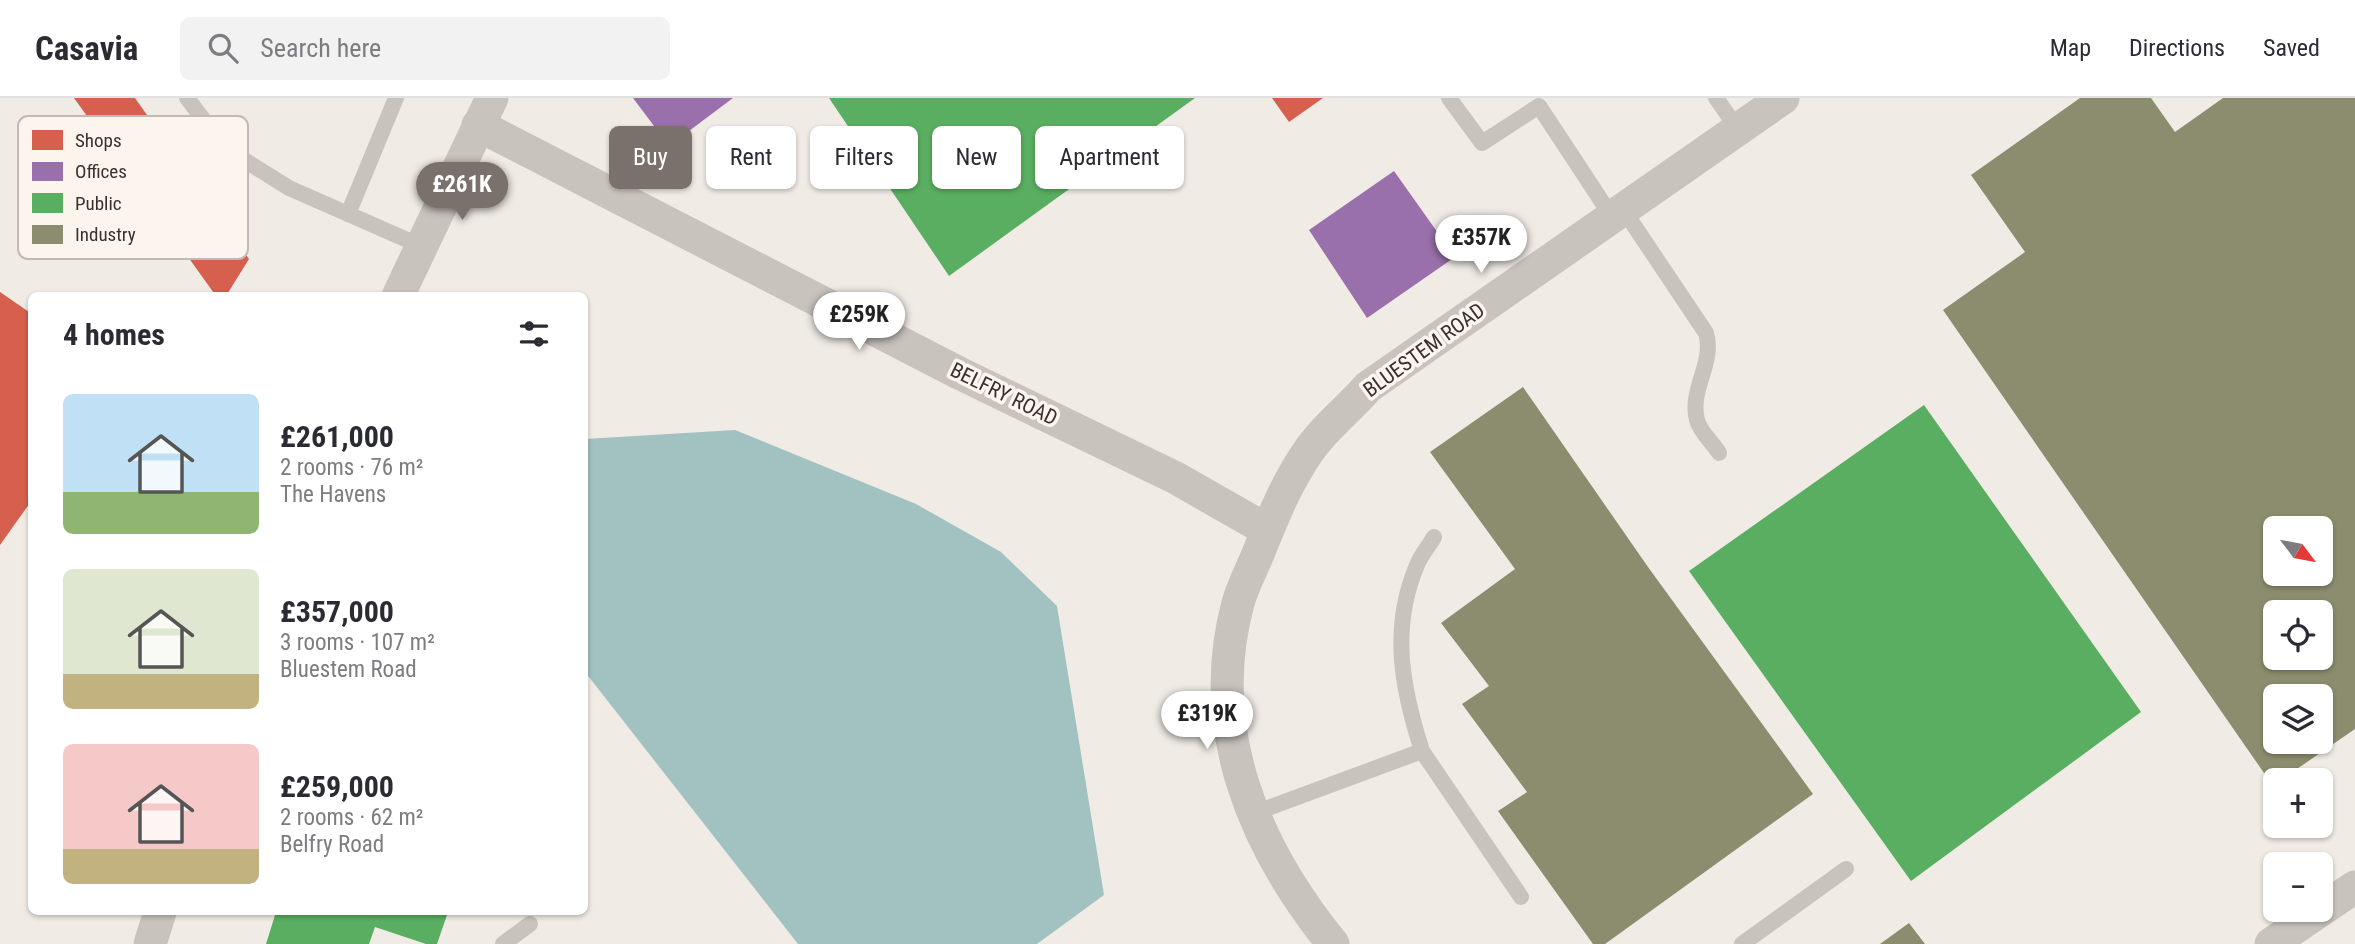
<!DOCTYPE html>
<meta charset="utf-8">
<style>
:root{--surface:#fff;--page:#f2f2f3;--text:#2b2b33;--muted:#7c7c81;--line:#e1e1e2;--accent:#7a716c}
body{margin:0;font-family:"Roboto Condensed",sans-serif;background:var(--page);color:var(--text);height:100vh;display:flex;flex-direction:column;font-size:26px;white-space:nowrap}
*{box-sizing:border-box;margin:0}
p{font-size:23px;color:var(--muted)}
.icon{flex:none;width:38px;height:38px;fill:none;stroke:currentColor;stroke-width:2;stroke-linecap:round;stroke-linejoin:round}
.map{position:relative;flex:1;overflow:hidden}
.panel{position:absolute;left:28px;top:194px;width:560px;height:623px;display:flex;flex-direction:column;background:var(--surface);border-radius:10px;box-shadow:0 2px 5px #0004}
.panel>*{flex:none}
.banner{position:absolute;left:609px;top:28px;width:665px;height:63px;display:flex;gap:14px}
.needle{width:46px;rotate:122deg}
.buttons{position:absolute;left:2263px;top:418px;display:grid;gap:14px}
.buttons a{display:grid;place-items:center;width:70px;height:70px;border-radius:10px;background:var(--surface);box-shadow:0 2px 5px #0004;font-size:35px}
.price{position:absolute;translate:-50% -60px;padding:0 16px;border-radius:24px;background:#fff;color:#222;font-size:23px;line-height:46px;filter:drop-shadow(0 2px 4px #0008)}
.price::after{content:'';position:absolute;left:50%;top:42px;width:21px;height:16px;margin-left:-10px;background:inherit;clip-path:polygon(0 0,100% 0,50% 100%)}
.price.on{background:var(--accent);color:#fff}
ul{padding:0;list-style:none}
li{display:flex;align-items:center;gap:21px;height:175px;padding:0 35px}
li span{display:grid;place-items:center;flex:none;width:196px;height:140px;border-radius:10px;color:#555}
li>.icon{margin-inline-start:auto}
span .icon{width:84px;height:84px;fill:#fffc;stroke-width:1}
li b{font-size:30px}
h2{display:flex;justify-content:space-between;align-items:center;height:84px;padding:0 35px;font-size:30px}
.pill{padding:0 24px;border-radius:10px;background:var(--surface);box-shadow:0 2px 5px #0004;font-size:24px;line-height:63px}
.pill.on{background:var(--accent);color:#fff}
header{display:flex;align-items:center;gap:42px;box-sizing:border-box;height:98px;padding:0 35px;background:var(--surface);border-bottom:2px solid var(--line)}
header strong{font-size:33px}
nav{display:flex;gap:38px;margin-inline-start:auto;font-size:24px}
.search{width:490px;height:63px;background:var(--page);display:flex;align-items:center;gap:18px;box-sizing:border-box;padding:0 24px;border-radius:10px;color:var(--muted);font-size:26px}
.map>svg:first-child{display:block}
.water{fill:#a1c2c1}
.shops{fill:#d6604d}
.offices{fill:#9970ab}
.public{fill:#5aae61}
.industry{fill:#8c8c6e;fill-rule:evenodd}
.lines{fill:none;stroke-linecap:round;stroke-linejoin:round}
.service{stroke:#c9c3be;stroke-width:16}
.minor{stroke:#c9c3be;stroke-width:33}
.labels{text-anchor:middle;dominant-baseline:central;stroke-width:7;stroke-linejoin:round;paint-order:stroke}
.street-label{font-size:21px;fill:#3b302b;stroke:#fbf5ee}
.key{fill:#fbf5ee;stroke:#c1bab4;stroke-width:2}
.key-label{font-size:19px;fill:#3b302b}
</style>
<header>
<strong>Casavia</strong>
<div class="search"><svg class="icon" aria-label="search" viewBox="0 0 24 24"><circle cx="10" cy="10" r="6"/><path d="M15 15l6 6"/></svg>Search here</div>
<nav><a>Map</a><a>Directions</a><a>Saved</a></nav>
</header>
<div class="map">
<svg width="2355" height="846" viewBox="0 0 2355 846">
<rect width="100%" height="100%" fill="#f0ebe5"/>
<path class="water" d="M 735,332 L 916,406 L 1001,454 L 1057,508 L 1104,797 L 1037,846 L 798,846 L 585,574 L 585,341 Z"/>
<path class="shops" d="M 74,0 L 135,0 L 249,161 L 226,198 L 216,198 Z
M 1272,0 L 1323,0 L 1289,24 Z
M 0,194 L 32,216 L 32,402 L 0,447 Z"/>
<path class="offices" d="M 633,0 L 733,0 L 669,48 Z
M 1394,73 L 1455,159 L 1367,220 L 1309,132 Z"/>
<path class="public" d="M 829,0 L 1195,0 L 949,178 Z
M 1924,307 L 2141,614 L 1911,783 L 1689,473 Z
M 276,814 L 448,814 L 437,846 L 426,846 L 375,829 L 369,846 L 266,846 Z"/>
<path class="industry" d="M 2080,0 L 2151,0 L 2175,34 L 2223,0 L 2355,0 L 2355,631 L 2281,682 L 2275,682 L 2273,688 L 1943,212 L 2025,154 L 1971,77 ZM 2275,430 L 2320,430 L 2320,476 L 2275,476 ZM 2275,514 L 2320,514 L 2320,560 L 2275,560 ZM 2275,598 L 2320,598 L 2320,644 L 2275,644 Z
M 1523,289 L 1648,469 L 1813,696 L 1605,846 L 1593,846 L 1498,713 L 1527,694 L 1462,606 L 1489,588 L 1441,525 L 1515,471 L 1430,354 Z
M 1909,825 L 1925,846 L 1880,846 Z"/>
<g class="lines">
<path class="service" d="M 187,0 L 225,50 L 289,90 L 421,148
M 1449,0 L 1482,45 L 1539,8 L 1612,119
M 1716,0 L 1737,30
M 1623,111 L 1706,235 C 1715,265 1689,291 1697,322 C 1700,334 1713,345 1719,355
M 348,116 L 396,0
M 1422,653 L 1521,799
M 1252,716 L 1422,653 C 1402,590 1390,531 1417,467 C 1421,457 1429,448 1434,439
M 503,846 L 530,826
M 1742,846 L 1846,771"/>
<path class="minor" d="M 478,27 L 959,275 L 1176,380 L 1267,432
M 398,198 L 492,0
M 150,846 L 160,814
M 1333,846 C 1254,749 1204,631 1238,505 C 1243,487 1253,469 1260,451 C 1274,416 1288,382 1310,351 C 1326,328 1350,310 1368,289 L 1783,0
M 2271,846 L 2355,789"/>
</g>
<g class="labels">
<g class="street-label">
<text transform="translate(1424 252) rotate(-36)">BLUESTEM ROAD</text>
<text transform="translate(1004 296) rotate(26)">BELFRY ROAD</text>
</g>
</g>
<rect x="18" y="18" width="230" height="143" rx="10" class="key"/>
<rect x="32" y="32" width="31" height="20" fill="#d6604d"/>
<rect x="32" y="64" width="31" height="19" fill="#9970ab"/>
<rect x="32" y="95" width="31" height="20" fill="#5aae61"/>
<rect x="32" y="127" width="31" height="19" fill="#8c8c6e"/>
<g class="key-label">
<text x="75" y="49">Shops</text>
<text x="75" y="80">Offices</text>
<text x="75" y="112">Public</text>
<text x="75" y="143">Industry</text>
</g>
</svg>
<div class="buttons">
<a><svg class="needle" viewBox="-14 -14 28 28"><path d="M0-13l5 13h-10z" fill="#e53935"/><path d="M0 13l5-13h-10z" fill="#7c7c81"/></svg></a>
<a><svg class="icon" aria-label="locate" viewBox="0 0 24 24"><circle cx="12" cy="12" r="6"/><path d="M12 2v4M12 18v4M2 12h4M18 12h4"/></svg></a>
<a><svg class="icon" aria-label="layers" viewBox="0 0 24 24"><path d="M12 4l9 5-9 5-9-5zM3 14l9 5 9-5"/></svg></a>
<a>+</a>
<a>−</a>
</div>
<b class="price on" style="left:462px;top:124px">£261K</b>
<b class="price" style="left:1481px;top:177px">£357K</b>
<b class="price" style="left:859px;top:254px">£259K</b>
<b class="price" style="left:1207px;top:653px">£319K</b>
<div class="banner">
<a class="pill on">Buy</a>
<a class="pill">Rent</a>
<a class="pill">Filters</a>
<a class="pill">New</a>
<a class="pill">Apartment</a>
</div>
<section class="panel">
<h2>4 homes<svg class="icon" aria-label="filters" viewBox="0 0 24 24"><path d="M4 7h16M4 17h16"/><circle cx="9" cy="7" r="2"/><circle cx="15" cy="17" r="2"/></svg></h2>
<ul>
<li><span style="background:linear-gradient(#bfe0f5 70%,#8fb573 0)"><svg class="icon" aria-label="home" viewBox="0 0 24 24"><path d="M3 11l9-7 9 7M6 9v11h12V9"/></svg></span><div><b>£261,000</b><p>2 rooms · 76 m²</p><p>The Havens</p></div></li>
<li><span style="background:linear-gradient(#dfe7d0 75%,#c2b280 0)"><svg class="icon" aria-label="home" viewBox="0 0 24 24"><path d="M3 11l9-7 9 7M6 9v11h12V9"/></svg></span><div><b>£357,000</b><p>3 rooms · 107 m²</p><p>Bluestem Road</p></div></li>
<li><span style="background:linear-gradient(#f6c9c9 75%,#c2b280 0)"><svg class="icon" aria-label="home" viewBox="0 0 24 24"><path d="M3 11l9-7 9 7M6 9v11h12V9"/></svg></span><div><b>£259,000</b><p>2 rooms · 62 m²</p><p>Belfry Road</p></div></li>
</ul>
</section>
</div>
